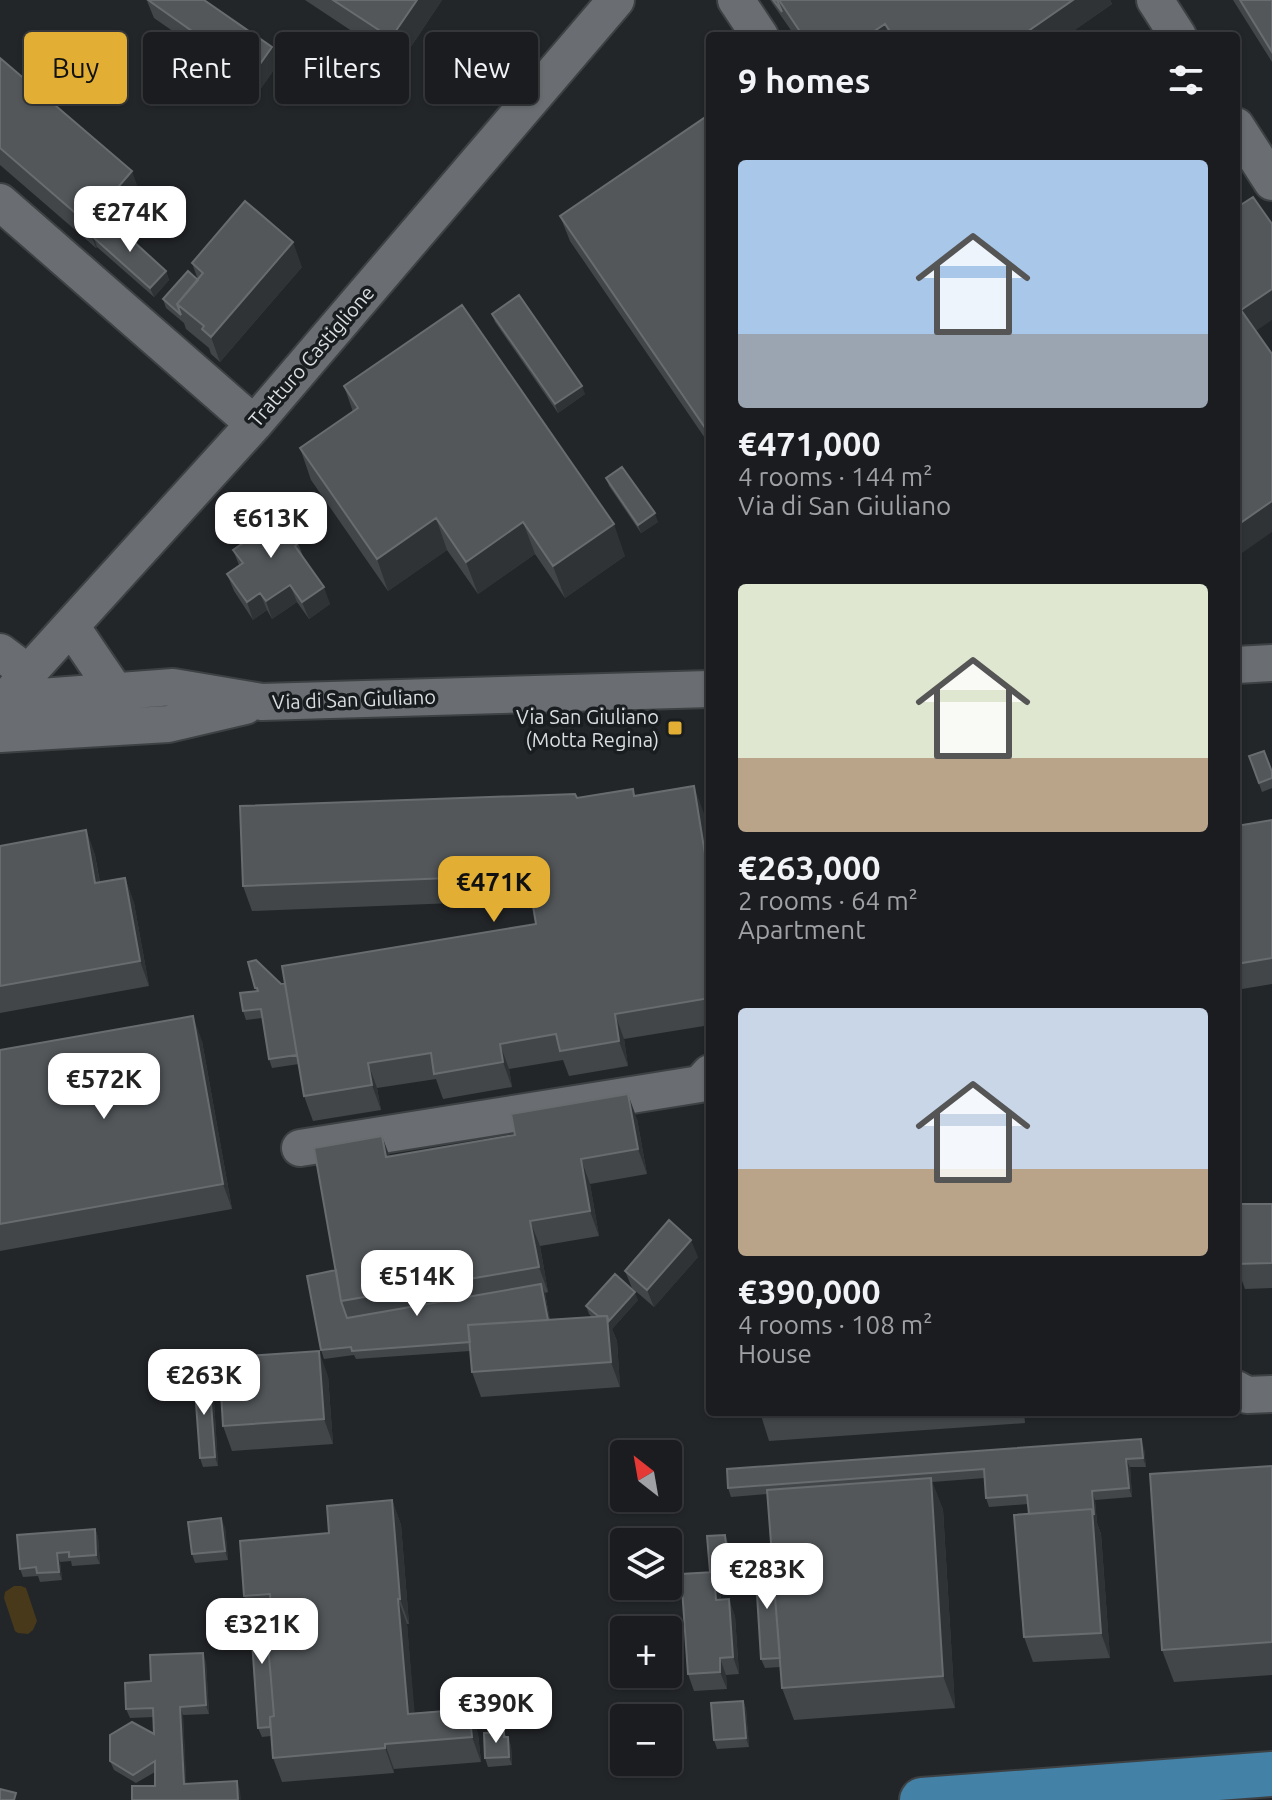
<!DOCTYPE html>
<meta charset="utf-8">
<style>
:root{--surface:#1a1c1f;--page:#27292c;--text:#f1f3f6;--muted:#9fa1a4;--line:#383a3d;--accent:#e2af34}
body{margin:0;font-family:Ubuntu,sans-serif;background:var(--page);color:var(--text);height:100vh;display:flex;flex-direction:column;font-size:30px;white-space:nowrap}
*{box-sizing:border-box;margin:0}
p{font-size:26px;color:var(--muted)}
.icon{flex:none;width:44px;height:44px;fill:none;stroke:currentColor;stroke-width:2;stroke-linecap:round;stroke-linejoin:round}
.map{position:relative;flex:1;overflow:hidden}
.side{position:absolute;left:706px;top:32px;width:534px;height:1384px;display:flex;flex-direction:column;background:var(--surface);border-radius:8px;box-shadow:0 2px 6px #0004,0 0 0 2px var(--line)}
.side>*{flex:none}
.hud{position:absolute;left:24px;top:32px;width:562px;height:72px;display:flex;gap:16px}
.needle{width:52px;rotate:329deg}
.tools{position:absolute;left:610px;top:1440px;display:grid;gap:16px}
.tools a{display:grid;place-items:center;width:72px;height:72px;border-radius:8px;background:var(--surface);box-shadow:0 2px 6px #0004,0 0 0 2px var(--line);font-size:40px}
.price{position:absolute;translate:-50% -68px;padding:0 18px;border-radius:16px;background:#fff;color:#222;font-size:26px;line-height:52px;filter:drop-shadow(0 2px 4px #0008)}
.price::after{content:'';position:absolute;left:50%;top:48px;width:24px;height:18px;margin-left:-12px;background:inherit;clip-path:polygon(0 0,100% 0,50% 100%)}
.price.selected{background:var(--accent);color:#111}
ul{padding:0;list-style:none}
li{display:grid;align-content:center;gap:16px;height:424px;padding:0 32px}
li span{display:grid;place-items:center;height:248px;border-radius:8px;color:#555}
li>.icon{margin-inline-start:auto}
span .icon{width:144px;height:144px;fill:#fffc;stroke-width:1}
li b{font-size:34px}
h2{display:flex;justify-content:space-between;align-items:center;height:96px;padding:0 32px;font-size:34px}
.pill{padding:0 28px;border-radius:8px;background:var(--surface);box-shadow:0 2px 6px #0004,0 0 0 2px var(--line);font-size:28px;line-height:72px}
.pill.selected{background:var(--accent);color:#111}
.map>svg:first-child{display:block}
.water{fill:#47391a}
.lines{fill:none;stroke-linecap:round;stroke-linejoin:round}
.minor-casing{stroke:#3e4143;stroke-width:40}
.major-casing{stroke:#3e4143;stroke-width:48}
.minor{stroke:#6a6e72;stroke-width:36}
.major{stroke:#4381a7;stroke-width:44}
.wall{fill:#424649}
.shaded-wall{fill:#2f3336}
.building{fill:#53575a;stroke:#686c6f;stroke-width:2}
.poi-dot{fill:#e2af34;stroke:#191d20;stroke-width:3}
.labels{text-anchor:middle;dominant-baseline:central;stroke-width:7;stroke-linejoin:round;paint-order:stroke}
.street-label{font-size:20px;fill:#dbdee0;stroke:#191d20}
.poi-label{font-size:20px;fill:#dbdee0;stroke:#191d20;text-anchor:end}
</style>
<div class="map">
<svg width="1272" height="1800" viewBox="0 0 1272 1800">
<rect width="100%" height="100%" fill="#232629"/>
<path class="water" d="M 14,1586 L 21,1586 L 26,1588 L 37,1621 L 33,1630 L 28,1634 L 18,1633 L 15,1631 L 4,1598 L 5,1592 Z"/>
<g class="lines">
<g class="minor-casing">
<path id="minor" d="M 736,0 L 760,36
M 1155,0 L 1178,36
M 1236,126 L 1272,182
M 0,202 L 254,424
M 71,626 L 115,691
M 0,652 L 28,673
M 1236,665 L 1272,663
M 0,700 L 173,687 L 262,702 L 710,689
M 0,707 L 28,673 L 254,424 L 616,0
M 0,734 L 168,724 L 245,706
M 300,1148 L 700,1084 L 710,1073
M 1236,1389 L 1247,1395 L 1272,1394"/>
</g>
<g class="major-casing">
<path id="major" d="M 922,1800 L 1272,1774"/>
</g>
<use href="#minor" class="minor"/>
<use href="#major" class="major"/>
</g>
<path class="wall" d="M 305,0 L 442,0 L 400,63 Z
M 770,0 L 1110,0 L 1112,4 L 1066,36 L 795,36 Z
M 1233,0 L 1272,0 L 1272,62 Z
M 147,1 L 278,64 L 259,91 L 154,18 Z
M 0,58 L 141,196 L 116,225 L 166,271 L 169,280 L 154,297 L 97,247 L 96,248 L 0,165 Z
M 710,114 L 710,449 L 709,444 L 570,241 L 560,216 Z
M 1236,208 L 1256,331 L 1242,553 L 1236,545 Z
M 192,263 L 302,267 L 220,362 L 211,354 L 209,348 L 186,329 L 184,323 L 166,308 L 163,299 L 198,280 Z
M 492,314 L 585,394 L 558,413 L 495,322 Z
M 344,386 L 625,556 L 565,598 L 535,554 L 478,594 L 447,550 L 388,591 L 311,480 L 300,448 L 353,412 Z
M 606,478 L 658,522 L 641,533 L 609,486 Z
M 249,515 L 298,543 L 304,559 L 330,604 L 309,619 L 297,602 L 272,619 L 267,610 L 253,620 L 234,591 L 227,574 L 239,565 L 233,550 L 240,545 L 237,535 L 252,524 Z
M 1249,756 L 1272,772 L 1272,788 L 1262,792 Z
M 635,795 L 703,811 L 710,855 L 710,1025 L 624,1039 L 628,1066 L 569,1076 L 563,1060 L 509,1069 L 512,1087 L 443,1099 L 436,1079 L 377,1088 L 381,1110 L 313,1121 L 304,1096 L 299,1064 L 272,1068 L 269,1059 L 262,1018 L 246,1020 L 243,1011 L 256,991 L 248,962 L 281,984 L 536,924 L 532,900 L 252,911 L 243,886 L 577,798 Z
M 1272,820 L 1272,984 L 1236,990 L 1236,826 Z
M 86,830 L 95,855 L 100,882 L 125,878 L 134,903 L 149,986 L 0,1013 L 0,846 Z
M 202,1041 L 232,1209 L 0,1251 L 0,1050 Z
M 637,1119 L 647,1174 L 590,1184 L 599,1236 L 540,1246 L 548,1292 L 545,1293 L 550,1320 L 592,1317 L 589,1314 L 586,1306 L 638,1300 L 612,1329 L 617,1341 L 620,1387 L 481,1397 L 472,1372 L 470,1351 L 356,1359 L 354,1355 L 324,1359 L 321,1350 L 336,1270 L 382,1136 L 390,1157 Z
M 1272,1204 L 1272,1288 L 1245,1289 L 1236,1264 Z
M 698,1257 L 654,1307 L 632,1288 L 625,1271 Z
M 328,1376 L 333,1444 L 232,1451 L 223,1426 Z
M 213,1384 L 218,1466 L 203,1467 L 200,1458 Z
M 760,1412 L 1024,1412 L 1025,1423 L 769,1441 Z
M 1144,1448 L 1146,1467 L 1130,1467 L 1132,1497 L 1095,1500 L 1097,1523 L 1101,1534 L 1110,1658 L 1033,1662 L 1024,1637 L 1029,1514 L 1028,1504 L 989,1507 L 986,1498 L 985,1478 L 932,1482 L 943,1510 L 955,1708 L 794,1720 L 782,1688 L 780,1667 L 765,1668 L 761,1659 L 772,1560 L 767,1494 L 731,1497 L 728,1488 Z
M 1272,1466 L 1272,1675 L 1174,1682 L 1162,1650 Z
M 392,1500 L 401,1525 L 409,1624 L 407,1624 L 414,1713 L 469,1709 L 478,1734 L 481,1762 L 394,1769 L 394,1773 L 282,1782 L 273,1758 L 271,1736 L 262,1737 L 258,1728 L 250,1612 L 244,1596 L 329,1533 Z
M 225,1527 L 228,1560 L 195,1563 L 192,1554 Z
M 95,1529 L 98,1537 L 100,1564 L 72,1566 L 71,1561 L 60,1562 L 62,1580 L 40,1582 L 38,1576 L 23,1577 L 20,1569 Z
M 725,1535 L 732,1554 L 734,1582 L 718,1583 L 720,1589 L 721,1600 L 735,1616 L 739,1674 L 726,1675 L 727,1689 L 694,1691 L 688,1674 L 710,1572 Z
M 206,1662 L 209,1714 L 183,1715 L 186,1784 L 240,1790 L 155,1786 L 155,1772 L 136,1783 L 114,1770 L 110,1761 L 154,1734 L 154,1717 L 130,1718 L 126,1709 L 151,1681 Z
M 743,1701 L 746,1709 L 749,1747 L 717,1749 L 714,1740 Z
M 504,1732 L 511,1746 L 512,1765 L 488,1767 L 485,1758 Z"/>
<path class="shaded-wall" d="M 417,0 L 442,0 L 400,63 L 391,38 Z
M 1073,0 L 1110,0 L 1112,4 L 1066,36 L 1021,36 Z
M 885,24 L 889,36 L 867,36 Z
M 272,47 L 278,64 L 259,91 L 253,74 Z
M 132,171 L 141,196 L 100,243 L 94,238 L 97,247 L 96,248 L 87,223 Z
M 293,242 L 302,267 L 220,362 L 211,337 Z
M 166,271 L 169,280 L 154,297 L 150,288 Z
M 1272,289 L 1272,320 L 1250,335 L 1241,310 Z
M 582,386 L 585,394 L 558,413 L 555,404 Z
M 1272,501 L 1272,532 L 1242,553 L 1236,537 L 1236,526 Z
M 655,513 L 658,522 L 641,533 L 638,525 Z
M 436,518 L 447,550 L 388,591 L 377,559 Z
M 523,522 L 535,554 L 478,594 L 466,562 Z
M 614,524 L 625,556 L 565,598 L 553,566 Z
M 290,585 L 297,602 L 272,619 L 266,601 Z
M 324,587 L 330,604 L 309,619 L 302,602 Z
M 260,593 L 267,610 L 253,620 L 247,602 Z
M 694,786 L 703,811 L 710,855 L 710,885 Z
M 86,830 L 95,855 L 104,908 L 95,883 Z
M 125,878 L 134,903 L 149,986 L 140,961 Z
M 615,1014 L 624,1039 L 628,1066 L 619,1041 Z
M 193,1016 L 202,1041 L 232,1209 L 223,1184 Z
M 500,1044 L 509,1069 L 512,1087 L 503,1062 Z
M 368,1063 L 377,1088 L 381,1110 L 372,1085 Z
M 628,1094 L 637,1119 L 647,1174 L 638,1149 Z
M 382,1136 L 391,1161 L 386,1157 Z
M 581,1159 L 590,1184 L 599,1236 L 590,1211 Z
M 530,1221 L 540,1246 L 548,1292 L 539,1267 Z
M 691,1240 L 698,1257 L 654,1307 L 647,1290 Z
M 541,1284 L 545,1293 L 554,1345 L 551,1336 Z
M 635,1292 L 638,1300 L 612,1329 L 617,1341 L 620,1387 L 611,1362 L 607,1316 Z
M 319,1351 L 328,1376 L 333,1444 L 324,1419 Z
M 209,1376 L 213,1384 L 218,1466 L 215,1457 Z
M 1141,1439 L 1144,1448 L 1146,1467 L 1143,1458 Z
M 1126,1459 L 1130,1467 L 1132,1497 L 1129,1488 Z
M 931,1478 L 943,1510 L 955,1708 L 943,1676 Z
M 1092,1491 L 1095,1500 L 1097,1523 L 1101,1534 L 1110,1658 L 1101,1633 L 1092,1509 Z
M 392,1500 L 401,1525 L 409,1624 L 400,1599 Z
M 221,1518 L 225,1527 L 228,1560 L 225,1551 Z
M 95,1529 L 98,1537 L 100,1564 L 96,1555 Z
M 729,1545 L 732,1554 L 734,1582 L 731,1573 Z
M 57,1553 L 60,1562 L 62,1580 L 59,1572 Z
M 714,1572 L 720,1589 L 722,1617 L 716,1600 Z
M 398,1599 L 407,1624 L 417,1739 L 408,1714 Z
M 729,1599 L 735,1616 L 739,1674 L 733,1657 Z
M 203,1653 L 206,1662 L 209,1714 L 206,1705 Z
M 720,1658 L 726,1675 L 727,1689 L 720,1672 Z
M 743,1701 L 746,1709 L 749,1747 L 746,1738 Z
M 180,1707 L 183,1715 L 187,1793 L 184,1784 Z
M 469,1709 L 478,1734 L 481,1762 L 472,1737 Z
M 508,1737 L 511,1746 L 512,1765 L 509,1757 Z
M 385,1744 L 394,1769 L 394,1773 L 385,1748 Z
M 237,1781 L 240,1790 L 241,1800 L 238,1800 Z"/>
<path class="building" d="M 148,0 L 204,0 L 272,47 L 253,74 Z
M 333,0 L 417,0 L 391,38 Z
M 773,0 L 777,0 L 782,12 Z
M 779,0 L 1073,0 L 1021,36 L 893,36 L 885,24 L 867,36 L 803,36 Z
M 1240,0 L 1272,0 L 1272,52 Z
M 0,58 L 132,171 L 87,223 L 0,148 Z
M 710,114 L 710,435 L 560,216 Z
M 1253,197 L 1272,224 L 1272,289 L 1241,310 L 1272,354 L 1272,501 L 1236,526 L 1236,208 Z
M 245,201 L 293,242 L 211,337 L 202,329 L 204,326 L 177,304 L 203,273 L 192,263 Z
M 110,220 L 166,271 L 150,288 L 94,238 Z
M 188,271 L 198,280 L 177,304 L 181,315 L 163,299 Z
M 519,295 L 582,386 L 555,404 L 492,314 Z
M 462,305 L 614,524 L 553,566 L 523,522 L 466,562 L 436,518 L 377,559 L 300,448 L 358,408 L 344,386 Z
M 622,467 L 655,513 L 638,525 L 606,478 Z
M 267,502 L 298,543 L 295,546 L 324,587 L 302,602 L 290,585 L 266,601 L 260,593 L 247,602 L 227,574 L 243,563 L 233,550 L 243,543 L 237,535 L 254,522 L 249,515 Z
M 1264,751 L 1272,772 L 1272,778 L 1259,783 L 1249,756 Z
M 694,786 L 710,885 L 710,998 L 615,1014 L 619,1041 L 560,1051 L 556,1034 L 500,1044 L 503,1062 L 434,1074 L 431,1053 L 368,1063 L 372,1085 L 304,1096 L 282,966 L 536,924 L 528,875 L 243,886 L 240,806 L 575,794 L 577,798 L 633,789 L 634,796 Z
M 1272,820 L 1272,958 L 1236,964 L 1236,826 Z
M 86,830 L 95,883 L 125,878 L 140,961 L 0,986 L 0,846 Z
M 256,960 L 281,984 L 285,983 L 297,1055 L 269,1059 L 261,1009 L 243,1011 L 240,993 L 258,991 L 257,988 L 255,988 L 248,962 Z
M 193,1016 L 223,1184 L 0,1224 L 0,1050 Z
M 628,1094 L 638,1149 L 581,1159 L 590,1211 L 530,1221 L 539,1267 L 341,1301 L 314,1148 L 382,1136 L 386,1157 L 515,1135 L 511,1114 Z
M 1236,1204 L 1272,1204 L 1272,1263 L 1236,1264 Z
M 669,1220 L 691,1240 L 647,1290 L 625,1271 Z
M 336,1270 L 341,1301 L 347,1318 L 541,1284 L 548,1320 L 468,1325 L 470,1342 L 352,1351 L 351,1347 L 321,1350 L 307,1276 Z
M 615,1274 L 635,1292 L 609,1321 L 607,1316 L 598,1316 L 586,1306 Z
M 607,1316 L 611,1362 L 472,1372 L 468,1325 Z
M 319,1351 L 324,1419 L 223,1426 L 219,1358 Z
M 194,1376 L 209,1376 L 215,1457 L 200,1458 Z
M 760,1412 L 817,1412 L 760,1416 Z
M 1141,1439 L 1143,1458 L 1126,1459 L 1129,1488 L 1092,1491 L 1094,1515 L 1092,1509 L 1029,1514 L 1027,1495 L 986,1498 L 984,1469 L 728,1488 L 727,1469 Z
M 1272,1466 L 1272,1642 L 1162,1650 L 1150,1474 Z
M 931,1478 L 943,1676 L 782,1688 L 767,1490 Z
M 392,1500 L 400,1599 L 398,1599 L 408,1714 L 469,1709 L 472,1737 L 385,1744 L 385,1748 L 273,1758 L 270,1717 L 274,1716 L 267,1632 L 273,1632 L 270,1594 L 244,1596 L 240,1541 L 329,1533 L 327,1506 Z
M 1092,1509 L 1101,1633 L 1024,1637 L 1014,1515 Z
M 221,1518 L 225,1551 L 192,1554 L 188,1522 Z
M 95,1529 L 96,1555 L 69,1557 L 69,1552 L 57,1553 L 59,1572 L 37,1573 L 36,1567 L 20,1569 L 17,1535 Z
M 725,1535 L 726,1545 L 729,1545 L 731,1573 L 714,1575 L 714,1572 L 710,1572 L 707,1536 Z
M 772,1560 L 780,1658 L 761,1659 L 755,1562 Z
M 714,1572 L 716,1600 L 729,1599 L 733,1657 L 720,1658 L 720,1672 L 688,1674 L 681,1574 Z
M 271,1610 L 273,1632 L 267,1632 L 274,1716 L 270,1717 L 270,1727 L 258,1728 L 250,1612 Z
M 203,1653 L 206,1705 L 180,1707 L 184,1784 L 237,1781 L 238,1800 L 132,1800 L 132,1786 L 155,1786 L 155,1761 L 133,1775 L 110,1761 L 110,1735 L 132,1722 L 154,1734 L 153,1708 L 126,1709 L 125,1683 L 151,1681 L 150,1655 Z
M 743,1701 L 746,1738 L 714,1740 L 711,1703 Z
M 504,1732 L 504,1737 L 508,1737 L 509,1757 L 485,1758 L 484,1733 Z
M 0,1789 L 16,1793 L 14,1800 L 0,1800 Z"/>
<rect class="poi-dot" x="667" y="720" width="16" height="16" rx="4"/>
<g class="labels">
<g class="street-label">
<text transform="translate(311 356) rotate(-49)">Tratturo Castiglione</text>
<text transform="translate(354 699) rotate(-2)">Via di San Giuliano</text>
</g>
<g class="poi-label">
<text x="659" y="716">Via San Giuliano<tspan x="659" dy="23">(Motta Regina)</tspan></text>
</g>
</g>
</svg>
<div class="tools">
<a><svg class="needle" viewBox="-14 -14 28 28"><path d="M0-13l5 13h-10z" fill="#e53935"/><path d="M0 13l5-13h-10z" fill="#9fa1a4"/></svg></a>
<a><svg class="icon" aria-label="layers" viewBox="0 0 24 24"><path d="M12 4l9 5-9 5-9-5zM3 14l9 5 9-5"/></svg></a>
<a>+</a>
<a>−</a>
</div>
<b class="price" style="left:130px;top:254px">€274K</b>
<b class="price" style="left:271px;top:560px">€613K</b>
<b class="price selected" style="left:494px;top:924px">€471K</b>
<b class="price" style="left:104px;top:1121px">€572K</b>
<b class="price" style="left:417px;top:1318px">€514K</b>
<b class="price" style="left:204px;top:1417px">€263K</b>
<b class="price" style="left:767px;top:1611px">€283K</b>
<b class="price" style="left:262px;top:1666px">€321K</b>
<b class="price" style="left:496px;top:1745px">€390K</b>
<div class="hud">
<a class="pill selected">Buy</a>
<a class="pill">Rent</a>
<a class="pill">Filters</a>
<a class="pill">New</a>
</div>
<section class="side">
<h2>9 homes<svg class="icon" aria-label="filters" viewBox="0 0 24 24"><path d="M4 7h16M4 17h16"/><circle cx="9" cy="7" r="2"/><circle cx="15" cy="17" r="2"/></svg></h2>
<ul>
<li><span style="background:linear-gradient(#a9c7e8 70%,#9aa5b1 0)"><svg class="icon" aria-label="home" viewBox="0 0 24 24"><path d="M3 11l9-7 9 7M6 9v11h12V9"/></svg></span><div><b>€471,000</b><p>4 rooms · 144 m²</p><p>Via di San Giuliano</p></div></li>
<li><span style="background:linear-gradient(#dfe7d0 70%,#b9a48a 0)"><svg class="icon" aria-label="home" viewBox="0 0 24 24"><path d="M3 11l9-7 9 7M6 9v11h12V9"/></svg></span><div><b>€263,000</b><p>2 rooms · 64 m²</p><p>Apartment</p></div></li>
<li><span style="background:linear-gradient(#c9d6e8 65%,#b9a48a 0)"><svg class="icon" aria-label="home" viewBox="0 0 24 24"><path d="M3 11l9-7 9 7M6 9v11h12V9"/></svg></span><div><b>€390,000</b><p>4 rooms · 108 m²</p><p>House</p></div></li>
</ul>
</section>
</div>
